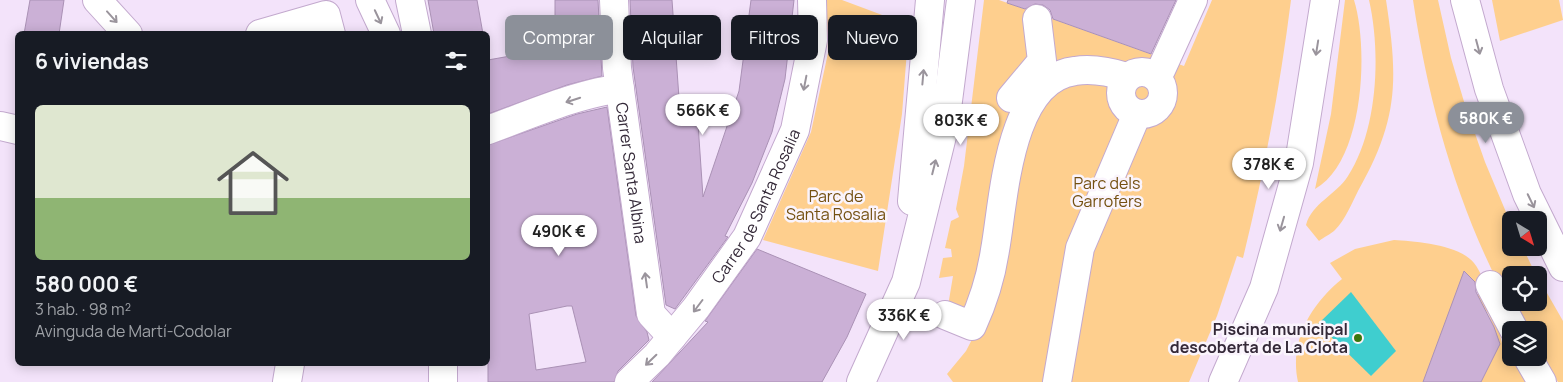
<!DOCTYPE html>
<html lang="es">
<meta charset="utf-8">
<style>
:root{--surface:#171b24;--page:#20242c;--text:#f1f3f6;--muted:#9ea1a6;--accent:#8c9099}
body{margin:0;font-family:Manrope,sans-serif;background:var(--page);color:var(--text);height:100vh;display:flex;flex-direction:column;font-size:19px;white-space:nowrap}
*{box-sizing:border-box;margin:0}
p{font-size:16px;color:var(--muted)}
.icon{flex:none;width:28px;height:28px;fill:none;stroke:currentColor;stroke-width:2;stroke-linecap:round;stroke-linejoin:round}
.map{position:relative;flex:1;overflow:hidden}
.panel{position:absolute;left:15px;top:31px;width:475px;height:335px;display:flex;flex-direction:column;background:var(--surface);border-radius:8px;box-shadow:0 2px 12px #0003}
.panel>*{flex:none}
.hud{position:absolute;left:505px;top:15px;width:475px;height:45px;display:flex;gap:10px}
.needle{width:32px;rotate:142deg}
.fabs{position:absolute;left:1502px;top:211px;display:grid;gap:10px}
.fabs a{display:grid;place-items:center;width:45px;height:45px;border-radius:8px;background:var(--surface);box-shadow:0 2px 12px #0003;font-size:25px}
.price{position:absolute;translate:-50% -42px;padding:0 11px;border-radius:18px;background:#fff;color:#222;font-size:16px;line-height:32px;filter:drop-shadow(0 1px 2px #0008)}
.price::after{content:'';position:absolute;left:50%;top:30px;width:15px;height:11px;margin-left:-8px;background:inherit;clip-path:polygon(0 0,100% 0,50% 100%)}
.price.current{background:var(--accent);color:#fff}
ul{padding:0;list-style:none}
li{display:grid;align-content:center;gap:10px;height:265px;padding:0 20px}
li span{display:grid;place-items:center;height:155px;border-radius:8px;color:#555}
li>.icon{margin-inline-start:auto}
span .icon{width:90px;height:90px;fill:#fffc;stroke-width:1}
li b{font-size:21px}
h2{display:flex;justify-content:space-between;align-items:center;height:60px;padding:0 20px;font-size:21px}
.tag{padding:0 18px;border-radius:8px;background:var(--surface);box-shadow:0 2px 12px #0003;font-size:18px;line-height:45px}
.tag.current{background:var(--accent);color:#fff}
.map>svg:first-child{display:block}
.green{fill:#fecf8e}
.water{fill:#3fcecf}
.building{fill:#cbb0d6;stroke:#aa91b5;fill-rule:evenodd}
.lines{fill:none;stroke-linecap:round;stroke-linejoin:round}
.minor-casing{stroke:#c3a9ce;stroke-width:30}
.minor{stroke:#fff;stroke-width:28}
.oneway{stroke:#9a949c}
.poi-dot{fill:#3c760c;stroke:#faf4fc;stroke-width:2}
.labels{text-anchor:middle;dominant-baseline:central;stroke-width:5;stroke-linejoin:round;paint-order:stroke}
.street-label{font-size:16px;fill:#342938;stroke:#faf4fc}
.park-label{font-size:16px;fill:#745011;stroke:#faf4fc}
.poi-label{font-size:16px;font-weight:bold;fill:#342938;stroke:#faf4fc;text-anchor:end}
</style>
<div class="map">
<svg width="1563" height="382" viewBox="0 0 1563 382">
<rect width="100%" height="100%" fill="#f3e3fa"/>
<path class="green" d="M 826,0 L 842,0 L 909,25 L 902,114 L 878,271 L 763,240 L 811,132 L 828,53 Z
M 984,0 L 999,0 L 1184,66 L 1212,0 L 1291,0 C 1280,88 1264,172 1243,258 L 1237,256 L 1217,316 L 1189,382 L 953,382 L 947,374 L 966,351 L 983,318 L 948,306 L 953,276 L 939,278 L 943,258 L 952,257 L 951,249 L 945,248 L 951,221 L 959,217 L 956,209 L 964,166 Z
M 1345,0 L 1354,0 C 1369,48 1364,162 1315,189 L 1331,114 Z
M 1369,0 L 1386,0 C 1398,79 1399,119 1358,191 C 1352,203 1345,220 1335,230 C 1331,234 1324,237 1319,241 L 1306,225 C 1312,203 1336,195 1348,176 C 1378,130 1381,52 1369,0 Z
M 1413,0 L 1438,0 L 1451,58 L 1465,105 L 1485,162 L 1511,224 L 1511,248 L 1523,248 L 1536,275 L 1511,275 L 1511,302 L 1539,302 L 1539,279 L 1563,321 L 1563,382 L 1558,382 L 1539,355 L 1539,330 L 1523,330 C 1463,225 1431,119 1413,0 Z
M 1492,0 L 1559,0 L 1563,20 L 1500,41 Z
M 1394,240 C 1415,241 1460,245 1474,263 C 1488,281 1497,321 1502,343 L 1511,346 L 1511,358 L 1521,358 L 1526,382 L 1481,382 L 1500,344 L 1489,315 L 1477,297 L 1481,287 L 1464,273 L 1423,382 L 1298,382 C 1289,341 1311,304 1342,279 L 1330,263 L 1355,249 Z"/>
<path class="water" d="M 1351,292 L 1396,351 L 1371,376 L 1318,324 Z"/>
<path class="building" d="M 30,0 L 64,0 L 59,34 L 24,34 Z
M 428,0 L 477,0 L 483,34 L 434,34 Z
M 555,0 L 598,0 L 602,76 L 567,85 L 488,114 L 488,60 L 555,48 Z
M 630,0 L 672,0 L 680,112 L 697,109 L 703,197 L 739,91 L 751,0 L 794,0 L 785,79 L 772,132 L 752,183 L 725,236 L 728,237 L 675,309 L 666,305 L 633,67 Z
M 1008,0 L 1176,0 L 1151,54 L 1053,19 L 1050,10 L 1043,5 L 1035,4 L 1025,9 L 1007,3 Z
M 607,107 L 636,316 L 647,332 L 649,340 L 618,371 L 614,382 L 488,382 L 488,145 L 577,114 ZM 567,306 L 572,306 L 586,362 L 536,370 L 529,314 Z
M 757,249 L 866,294 L 847,337 L 822,382 L 652,382 L 708,322 L 705,321 Z
M 1464,271 L 1475,282 L 1476,292 L 1494,327 L 1500,344 L 1481,382 L 1423,382 Z"/>
<g class="lines">
<g class="minor-casing">
<g id="minor">
<path d="M 97,0 L 128,34"/>
<path d="M 370,0 L 386,34"/>
<path d="M 410,0 L 417,34"/>
<path id="s1" d="M 614,0 L 617,68 L 651,314 L 672,337"/>
<path d="M 1465,0 L 1489,89 L 1527,194 L 1563,267"/>
<path d="M 260,34 L 326,15 L 331,34"/>
<circle cx="1142" cy="93" r="21"/>
<path d="M 1155,76 L 1161,70 L 1193,0"/>
<path d="M 1011,98 L 1042,61 L 1037,19"/>
<path d="M 0,126 L 18,130"/>
<path d="M 488,130 C 524,117 584,91 620,89"/>
<path d="M 912,201 L 930,0"/>
<path d="M 1490,285 L 1514,330"/>
<path d="M 945,315 L 972,326 C 983,302 991,277 995,250 C 1004,201 1008,79 1075,71 C 1092,68 1111,72 1127,77"/>
<path d="M 1528,358 L 1542,382"/>
<path d="M 443,364 L 443,382"/>
<path d="M 287,382 L 290,364"/>
<path id="s2" d="M 629,382 L 657,355 L 696,308 L 747,237 L 795,130 L 813,40 L 812,0"/>
<path d="M 861,382 L 906,282 L 945,124 L 961,0"/>
<path d="M 1057,382 L 1080,248 L 1137,114"/>
<path d="M 1223,382 L 1264,288 L 1299,163 L 1325,0"/>
</g>
</g>
<use href="#minor" class="minor"/>
</g>
<defs><path id="oneway-shaft" d="M-6 0H5M1.5-3L5.5 0L1.5 3" fill="none" stroke-width="1.6" stroke-linecap="round" stroke-linejoin="round" transform="scale(1.25)"/></defs>
<g class="oneway">
<use href="#oneway-shaft" transform="translate(112 17) rotate(48)"/>
<use href="#oneway-shaft" transform="translate(378 17) rotate(65)"/>
<use href="#oneway-shaft" transform="translate(1478 47) rotate(75)"/>
<use href="#oneway-shaft" transform="translate(1317 48) rotate(99)"/>
<use href="#oneway-shaft" transform="translate(923 77) rotate(-85)"/>
<use href="#oneway-shaft" transform="translate(805 83) rotate(101)"/>
<use href="#oneway-shaft" transform="translate(573 100) rotate(162)"/>
<use href="#oneway-shaft" transform="translate(934 167) rotate(-76)"/>
<use href="#oneway-shaft" transform="translate(1531 201) rotate(64)"/>
<use href="#oneway-shaft" transform="translate(1282 224) rotate(106)"/>
<use href="#oneway-shaft" transform="translate(646 280) rotate(-98)"/>
<use href="#oneway-shaft" transform="translate(698 306) rotate(127)"/>
<use href="#oneway-shaft" transform="translate(651 360) rotate(136)"/>
</g>
<circle class="poi-dot" cx="1358" cy="338" r="5"/>
<g class="labels">
<g class="street-label">
<text stroke="none"><textPath href="#s1" startOffset="174">Carrer Santa Albina</textPath></text>
<text stroke="none"><textPath href="#s2" startOffset="219">Carrer de Santa Rosalia</textPath></text>
</g>
<g class="park-label">
<text x="1107" y="183">Parc dels<tspan x="1107" dy="18">Garrofers</tspan></text>
<text x="836" y="196">Parc de<tspan x="836" dy="18">Santa Rosalia</tspan></text>
</g>
<g class="poi-label">
<text x="1348" y="329">Piscina municipal<tspan x="1348" dy="18">descoberta de La Clota</tspan></text>
</g>
</g>
</svg>
<div class="fabs">
<a><svg class="needle" viewBox="-14 -14 28 28"><path d="M0-13l5 13h-10z" fill="#e53935"/><path d="M0 13l5-13h-10z" fill="#9ea1a6"/></svg></a>
<a><svg class="icon" aria-label="locate" viewBox="0 0 24 24"><circle cx="12" cy="12" r="6"/><path d="M12 2v4M12 18v4M2 12h4M18 12h4"/></svg></a>
<a><svg class="icon" aria-label="layers" viewBox="0 0 24 24"><path d="M12 4l9 5-9 5-9-5zM3 14l9 5 9-5"/></svg></a>
</div>
<b class="price" style="left:703px;top:136px">566K €</b>
<b class="price current" style="left:1486px;top:144px">580K €</b>
<b class="price" style="left:961px;top:146px">803K €</b>
<b class="price" style="left:1269px;top:190px">378K €</b>
<b class="price" style="left:559px;top:257px">490K €</b>
<b class="price" style="left:904px;top:341px">336K €</b>
<div class="hud">
<a class="tag current">Comprar</a>
<a class="tag">Alquilar</a>
<a class="tag">Filtros</a>
<a class="tag">Nuevo</a>
</div>
<section class="panel">
<h2>6 viviendas<svg class="icon" aria-label="filters" viewBox="0 0 24 24"><path d="M4 7h16M4 17h16"/><circle cx="9" cy="7" r="2"/><circle cx="15" cy="17" r="2"/></svg></h2>
<ul>
<li><span style="background:linear-gradient(#dfe7d0 60%,#8fb573 0)"><svg class="icon" aria-label="home" viewBox="0 0 24 24"><path d="M3 11l9-7 9 7M6 9v11h12V9"/></svg></span><div><b>580 000 €</b><p>3 hab. · 98 m²</p><p>Avinguda de Martí-Codolar</p></div></li>
</ul>
</section>
</div>
